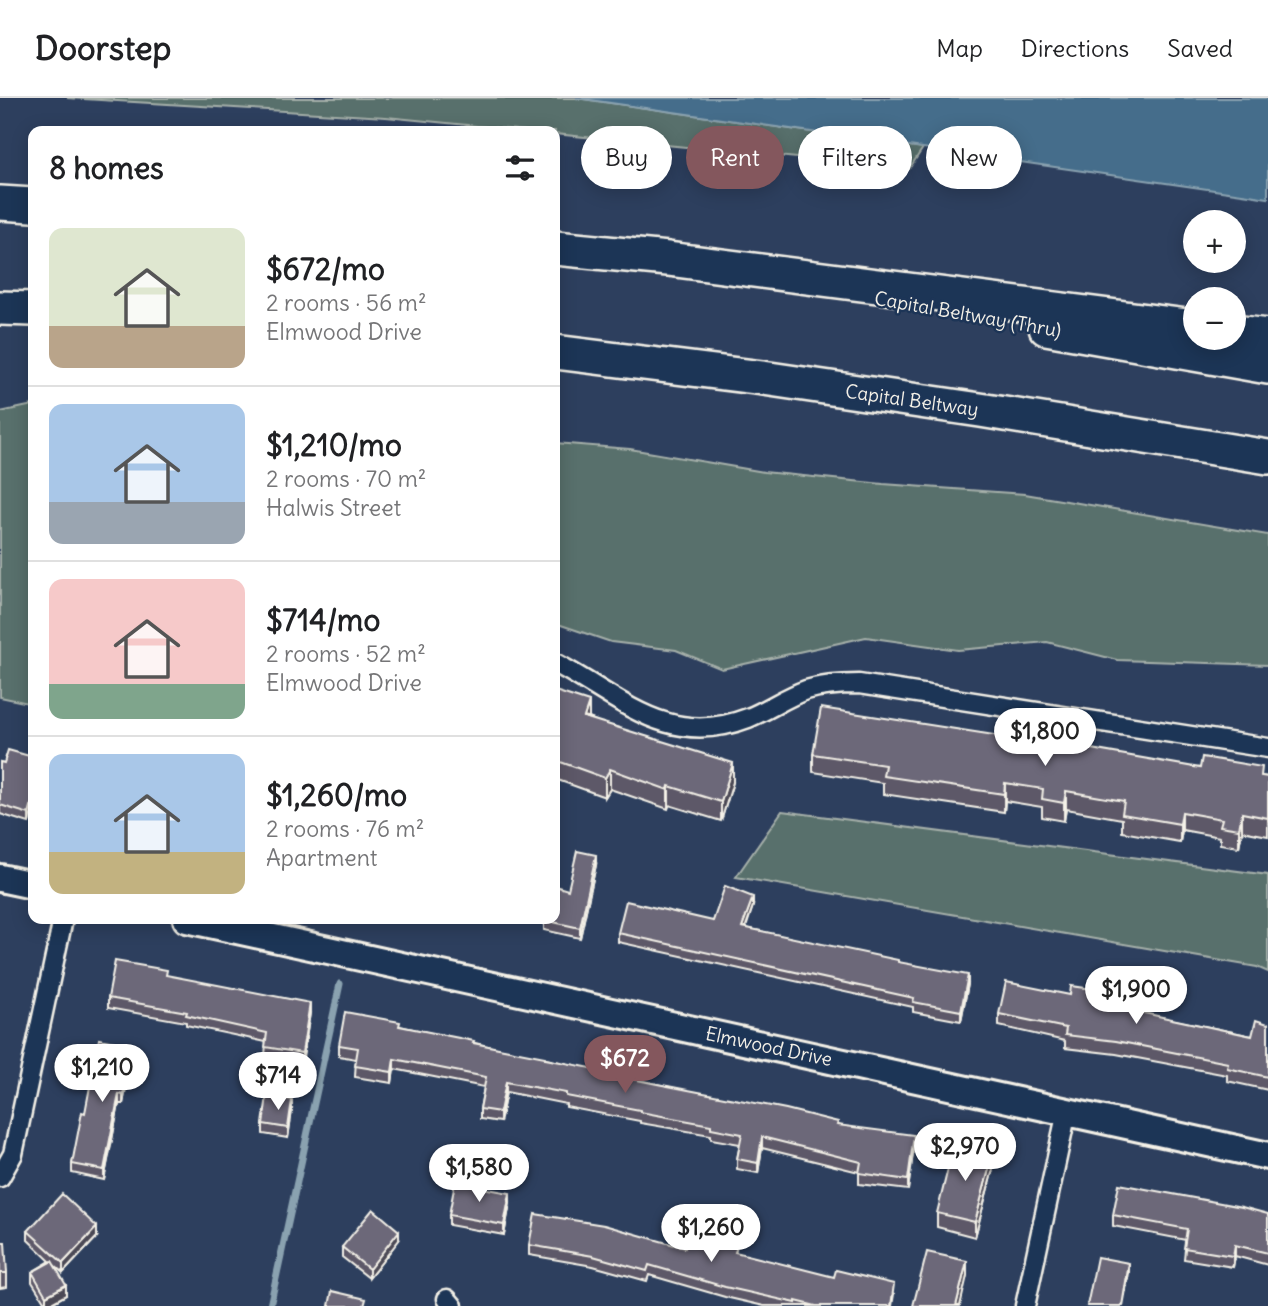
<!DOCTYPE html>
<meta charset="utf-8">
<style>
:root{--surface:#fff;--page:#f6f6f6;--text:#202124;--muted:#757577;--line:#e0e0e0;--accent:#84575d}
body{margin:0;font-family:Delius,sans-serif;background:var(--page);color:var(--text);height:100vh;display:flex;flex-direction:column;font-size:26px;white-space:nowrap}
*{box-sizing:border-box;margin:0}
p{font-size:23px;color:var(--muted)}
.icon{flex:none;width:38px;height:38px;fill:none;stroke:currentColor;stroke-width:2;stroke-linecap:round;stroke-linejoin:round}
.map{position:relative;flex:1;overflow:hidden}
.sheet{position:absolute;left:28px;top:28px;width:532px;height:798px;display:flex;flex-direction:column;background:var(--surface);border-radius:14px;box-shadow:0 4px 18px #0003}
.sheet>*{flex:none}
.hud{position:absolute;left:581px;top:28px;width:581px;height:63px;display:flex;gap:14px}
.fabs{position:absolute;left:1183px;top:112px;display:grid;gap:14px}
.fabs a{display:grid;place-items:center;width:63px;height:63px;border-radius:50%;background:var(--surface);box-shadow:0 4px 18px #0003;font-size:35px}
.price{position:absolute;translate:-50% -60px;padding:0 16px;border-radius:24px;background:#fff;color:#222;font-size:23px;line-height:46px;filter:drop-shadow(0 2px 4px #0008)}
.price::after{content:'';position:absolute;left:50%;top:42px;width:21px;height:16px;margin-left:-10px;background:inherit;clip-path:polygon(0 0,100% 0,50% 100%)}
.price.on{background:var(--accent);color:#fff}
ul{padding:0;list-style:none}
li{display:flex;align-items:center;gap:21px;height:175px;padding:0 21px}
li+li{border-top:2px solid var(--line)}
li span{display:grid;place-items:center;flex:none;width:196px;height:140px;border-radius:14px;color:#555}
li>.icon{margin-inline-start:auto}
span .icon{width:84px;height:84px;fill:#fffc;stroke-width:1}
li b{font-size:30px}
h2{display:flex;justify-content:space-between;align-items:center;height:84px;padding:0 21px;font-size:30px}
.chip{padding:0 24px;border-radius:32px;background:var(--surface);box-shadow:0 4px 18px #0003;font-size:24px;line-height:63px}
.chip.on{background:var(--accent);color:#fff}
header{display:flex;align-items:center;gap:42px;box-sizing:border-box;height:98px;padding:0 35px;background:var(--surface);border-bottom:2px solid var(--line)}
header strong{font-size:33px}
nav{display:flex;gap:38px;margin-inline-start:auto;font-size:24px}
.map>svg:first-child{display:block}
.green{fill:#58706c;stroke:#a6b0aa;stroke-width:2}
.water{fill:#446d8b;stroke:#8aa2b0;stroke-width:2}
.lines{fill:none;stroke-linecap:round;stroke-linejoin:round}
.stream{stroke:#8aa2b0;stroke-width:7}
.street-casing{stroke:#f4f1e8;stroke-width:23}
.secondary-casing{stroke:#f4f1e8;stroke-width:32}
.highway-casing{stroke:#f4f1e8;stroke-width:38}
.street{stroke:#1d3557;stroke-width:18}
.secondary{stroke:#1d3557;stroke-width:26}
.highway{stroke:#1d3557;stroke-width:33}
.wall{fill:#5d5968;stroke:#f4f1e8;stroke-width:2}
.shaded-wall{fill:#4c4855;stroke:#f4f1e8;stroke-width:2}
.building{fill:#6c6779;stroke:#f4f1e8;stroke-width:2}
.labels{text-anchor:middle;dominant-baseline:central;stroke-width:5;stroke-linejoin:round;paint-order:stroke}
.street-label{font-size:19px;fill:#f4f1e8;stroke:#1d3557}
</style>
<header>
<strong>Doorstep</strong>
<nav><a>Map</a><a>Directions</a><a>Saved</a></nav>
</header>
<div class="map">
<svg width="1268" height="1208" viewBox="0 0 1268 1208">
<rect width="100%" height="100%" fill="#2d3f5e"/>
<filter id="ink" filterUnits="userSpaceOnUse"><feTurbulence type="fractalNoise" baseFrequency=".0143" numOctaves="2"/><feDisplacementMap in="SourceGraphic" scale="14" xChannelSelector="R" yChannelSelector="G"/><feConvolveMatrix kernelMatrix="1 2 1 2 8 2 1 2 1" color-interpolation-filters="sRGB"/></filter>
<g filter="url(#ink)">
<path class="green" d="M 67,0 L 576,0 L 923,50 L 909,71 L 555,36 L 555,33 L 527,33 L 386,19 Z
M 33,307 L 33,606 L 0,599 L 0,314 Z
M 555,345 L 630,351 L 764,374 L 883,386 L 1025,396 L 1268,437 L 1268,567 L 1117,562 L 1047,544 L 958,552 L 866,539 L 722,571 L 676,552 L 611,544 L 555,525 Z
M 782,713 L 1268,777 L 1268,874 L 1257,869 L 736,779 Z"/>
<path class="water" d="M 576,0 L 1268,0 L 1268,100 L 1249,97 Z"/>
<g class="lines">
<path class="stream" d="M 270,1208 L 340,886"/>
<g class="street-casing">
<path id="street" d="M 555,565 C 621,600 668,651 748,620 C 768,612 786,599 806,592 C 823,587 841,586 859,586 L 1268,650
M 0,1079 L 13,1056 L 63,821
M 447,1201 L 453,1208
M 1025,1208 L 1067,1013"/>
</g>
<g class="secondary-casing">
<path id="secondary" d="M 0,780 L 33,787
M 187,821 L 1268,1058"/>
</g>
<g class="highway-casing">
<path id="highway" d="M 0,105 L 33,107
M 555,150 L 668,161 L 1195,229
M 0,210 L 33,211
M 1046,230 L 1268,269
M 1234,234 L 1268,238
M 555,254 L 763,280 L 980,312 L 1268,359"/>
</g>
<use href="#street" class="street"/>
<use href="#secondary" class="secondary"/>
<use href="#highway" class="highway"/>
</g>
<path class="wall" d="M 555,593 L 589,620 L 733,684 L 721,723 L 669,707 L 668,711 L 610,691 L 605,699 L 555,681 Z
M 813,656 L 1200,670 L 1268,679 L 1268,738 L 1242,733 L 1239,749 L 1220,746 L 1220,739 L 1182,732 L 1180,744 L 1122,734 L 1122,721 L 1066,711 L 1064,723 L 1042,719 L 1042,709 L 1005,703 L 1004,714 L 883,696 L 883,685 L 813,674 Z
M 33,659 L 33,710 L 29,725 L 0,716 L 0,664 L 4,665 Z
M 596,767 L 580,840 L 544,832 L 544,821 L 568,792 Z
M 753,808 L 746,830 L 898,864 L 968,886 L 961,923 L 913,914 L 913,909 L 618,844 L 618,835 L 713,823 Z
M 167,878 L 310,915 L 302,965 L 265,959 L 266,944 L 186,927 L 186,924 L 108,910 L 108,900 Z
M 1070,897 L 1122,907 L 1122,911 L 1252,938 L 1268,926 L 1268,992 L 1227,983 L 1227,977 L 1116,956 L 1065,950 L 1065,943 L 999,928 L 999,916 Z
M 400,928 L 838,1027 L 914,1048 L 908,1092 L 859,1086 L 859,1074 L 762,1050 L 758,1075 L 737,1071 L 737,1061 L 740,1046 L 711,1041 L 711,1037 L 640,1025 L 640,1023 L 566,1009 L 566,1006 L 506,994 L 500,1024 L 480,1021 L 480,1011 L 484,989 L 394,971 L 392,985 L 355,979 L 356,961 L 339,958 L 339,947 Z
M 132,957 L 123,1006 L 119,1006 L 104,1082 L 72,1075 L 72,1066 L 85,1015 Z
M 292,1012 L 288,1040 L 263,1036 L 263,1026 Z
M 993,1071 L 975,1139 L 937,1129 L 937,1115 Z
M 510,1105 L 504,1137 L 449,1127 L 449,1117 Z
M 1268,1116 L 1268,1167 L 1235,1158 L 1233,1169 L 1184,1161 L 1186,1142 L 1113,1128 L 1113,1117 Z
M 28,1133 L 97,1139 L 63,1175 L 54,1167 L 66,1197 L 47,1208 L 32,1184 L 32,1174 L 50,1163 L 28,1142 Z
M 399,1142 L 369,1180 L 342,1159 L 342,1149 Z
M 0,1144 L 7,1175 L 7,1189 L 0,1190 Z
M 529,1147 L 685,1150 L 737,1155 L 894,1196 L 892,1208 L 764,1208 L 725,1199 L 649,1177 L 647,1183 L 593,1168 L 529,1157 Z"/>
<path class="shaded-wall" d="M 589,604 L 589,623 L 584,619 Z
M 733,665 L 733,684 L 721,723 L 721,704 Z
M 610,671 L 610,691 L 605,699 L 605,680 Z
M 1005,685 L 1005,703 L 1004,714 L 1004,696 Z
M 669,688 L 669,707 L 668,711 L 668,692 Z
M 1066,693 L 1066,711 L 1064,723 L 1064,705 Z
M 33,701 L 33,710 L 29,725 L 29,716 Z
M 1182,714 L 1182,732 L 1180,744 L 1180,726 Z
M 1242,715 L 1242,733 L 1239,749 L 1239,731 Z
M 596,757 L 596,767 L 580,840 L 580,830 Z
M 753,799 L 753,808 L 742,839 L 742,829 Z
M 968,877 L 968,886 L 961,923 L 961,913 Z
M 310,905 L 310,915 L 302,965 L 302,955 Z
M 132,947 L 132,957 L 123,1006 L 123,997 Z
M 394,961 L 394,971 L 392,985 L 392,974 Z
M 506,984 L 506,994 L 500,1024 L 500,1014 Z
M 119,996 L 119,1006 L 104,1082 L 104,1072 Z
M 292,1002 L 292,1012 L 288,1040 L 288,1030 Z
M 914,1037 L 914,1048 L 908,1092 L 908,1082 Z
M 762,1039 L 762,1050 L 758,1075 L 758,1065 Z
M 993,1056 L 993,1071 L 975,1139 L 975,1124 Z
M 510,1095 L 510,1105 L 504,1137 L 504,1127 Z
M 97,1129 L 97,1139 L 63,1175 L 63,1165 Z
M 399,1133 L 399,1142 L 369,1180 L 369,1171 Z
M 1235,1147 L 1235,1158 L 1233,1169 L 1233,1158 Z
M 967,1163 L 967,1178 L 960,1208 L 956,1208 Z
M 1129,1165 L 1129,1175 L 1123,1208 L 1122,1208 Z
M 66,1187 L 66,1197 L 46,1208 L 46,1198 Z"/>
<path class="building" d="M 555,593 L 589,604 L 584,619 L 733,665 L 721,704 L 669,688 L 668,692 L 610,671 L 605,680 L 555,662 Z
M 821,610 L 1051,646 L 1051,644 L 1200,670 L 1202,659 L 1262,669 L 1261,678 L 1268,679 L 1268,720 L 1242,715 L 1239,731 L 1220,728 L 1222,721 L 1182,714 L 1180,726 L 1122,716 L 1124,703 L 1066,693 L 1064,705 L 1042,701 L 1043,691 L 1005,685 L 1004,696 L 883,678 L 885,667 L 813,656 Z
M 8,652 L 33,659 L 33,701 L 29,716 L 0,707 L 0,664 L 4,665 Z
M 577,753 L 596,757 L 580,830 L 544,822 L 544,821 L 555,821 L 555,788 L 568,792 Z
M 725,788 L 753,799 L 742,829 L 898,862 L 898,864 L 968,877 L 961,913 L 913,904 L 914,900 L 618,835 L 626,803 L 713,823 Z
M 115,863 L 167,872 L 166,877 L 310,905 L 302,955 L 265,949 L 267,935 L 186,917 L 187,914 L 108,900 Z
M 1006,884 L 1070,897 L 1071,888 L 1122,895 L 1120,910 L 1252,938 L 1256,922 L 1268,926 L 1268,979 L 1227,970 L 1228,965 L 1116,943 L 1065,937 L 1066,930 L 999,916 Z
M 345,914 L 400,924 L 399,928 L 474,943 L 473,945 L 545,959 L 545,961 L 622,976 L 621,979 L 786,1011 L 838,1024 L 837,1027 L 914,1037 L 908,1082 L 859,1075 L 861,1064 L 762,1039 L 758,1065 L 737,1061 L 742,1036 L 711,1030 L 711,1027 L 640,1014 L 640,1012 L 566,998 L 566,995 L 506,984 L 500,1014 L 480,1011 L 486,979 L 394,961 L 392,974 L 355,968 L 358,950 L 339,947 Z
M 99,941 L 132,947 L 123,997 L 119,996 L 104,1072 L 72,1066 L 82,1014 L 85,1015 Z
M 267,998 L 292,1002 L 288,1030 L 263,1026 Z
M 954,1046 L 993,1056 L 975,1124 L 937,1115 Z
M 455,1085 L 510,1095 L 504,1127 L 449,1117 Z
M 1119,1086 L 1242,1109 L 1268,1116 L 1268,1155 L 1235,1147 L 1233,1158 L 1184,1150 L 1187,1131 L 1113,1117 Z
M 62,1096 L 97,1129 L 63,1165 L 28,1133 Z
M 373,1111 L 399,1133 L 369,1171 L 342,1149 Z
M 535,1116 L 604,1127 L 685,1150 L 690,1134 L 737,1148 L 735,1154 L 834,1179 L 836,1172 L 894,1186 L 891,1208 L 816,1208 L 796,1203 L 796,1205 L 725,1189 L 649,1167 L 647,1173 L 593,1158 L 529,1147 Z
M 0,1144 L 5,1144 L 7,1175 L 0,1175 Z
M 927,1154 L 967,1163 L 956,1208 L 913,1208 Z
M 1097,1159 L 1129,1165 L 1122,1208 L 1087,1208 Z
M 52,1163 L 66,1187 L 46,1198 L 32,1174 Z
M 332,1193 L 366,1201 L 364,1208 L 329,1208 Z"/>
</g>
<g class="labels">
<g class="street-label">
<text transform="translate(968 216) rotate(10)">Capital Beltway (Thru)</text>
<text transform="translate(912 302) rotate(8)">Capital Beltway</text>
<text transform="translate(769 948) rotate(12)">Elmwood Drive</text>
</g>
</g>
</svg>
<div class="fabs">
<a>+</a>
<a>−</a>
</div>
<b class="price" style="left:1045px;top:670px">$1,800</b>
<b class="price" style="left:1136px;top:928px">$1,900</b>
<b class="price on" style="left:625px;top:997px">$672</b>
<b class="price" style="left:102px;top:1006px">$1,210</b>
<b class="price" style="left:278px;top:1014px">$714</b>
<b class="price" style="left:965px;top:1085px">$2,970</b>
<b class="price" style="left:479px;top:1106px">$1,580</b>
<b class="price" style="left:711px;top:1166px">$1,260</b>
<div class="hud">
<a class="chip">Buy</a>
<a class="chip on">Rent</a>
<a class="chip">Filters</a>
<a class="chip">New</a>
</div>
<section class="sheet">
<h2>8 homes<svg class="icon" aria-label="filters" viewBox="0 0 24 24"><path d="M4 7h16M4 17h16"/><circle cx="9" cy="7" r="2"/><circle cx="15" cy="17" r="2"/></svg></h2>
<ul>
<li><span style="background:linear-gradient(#dfe7d0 70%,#b9a48a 0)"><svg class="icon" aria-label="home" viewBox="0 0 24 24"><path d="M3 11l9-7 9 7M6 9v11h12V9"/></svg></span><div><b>$672/mo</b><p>2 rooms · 56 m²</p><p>Elmwood Drive</p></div></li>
<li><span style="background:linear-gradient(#a9c7e8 70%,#9aa5b1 0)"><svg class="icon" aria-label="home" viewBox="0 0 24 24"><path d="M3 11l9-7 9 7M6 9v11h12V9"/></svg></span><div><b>$1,210/mo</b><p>2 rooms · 70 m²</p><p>Halwis Street</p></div></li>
<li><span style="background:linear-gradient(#f6c9c9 75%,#7fa58c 0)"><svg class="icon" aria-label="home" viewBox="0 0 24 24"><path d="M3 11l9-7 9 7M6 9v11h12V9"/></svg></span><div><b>$714/mo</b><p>2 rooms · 52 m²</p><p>Elmwood Drive</p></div></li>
<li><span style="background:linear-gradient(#a9c7e8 70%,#c2b280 0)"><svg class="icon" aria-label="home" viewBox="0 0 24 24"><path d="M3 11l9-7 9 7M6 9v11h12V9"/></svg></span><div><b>$1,260/mo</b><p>2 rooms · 76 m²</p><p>Apartment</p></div></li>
</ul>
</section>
</div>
